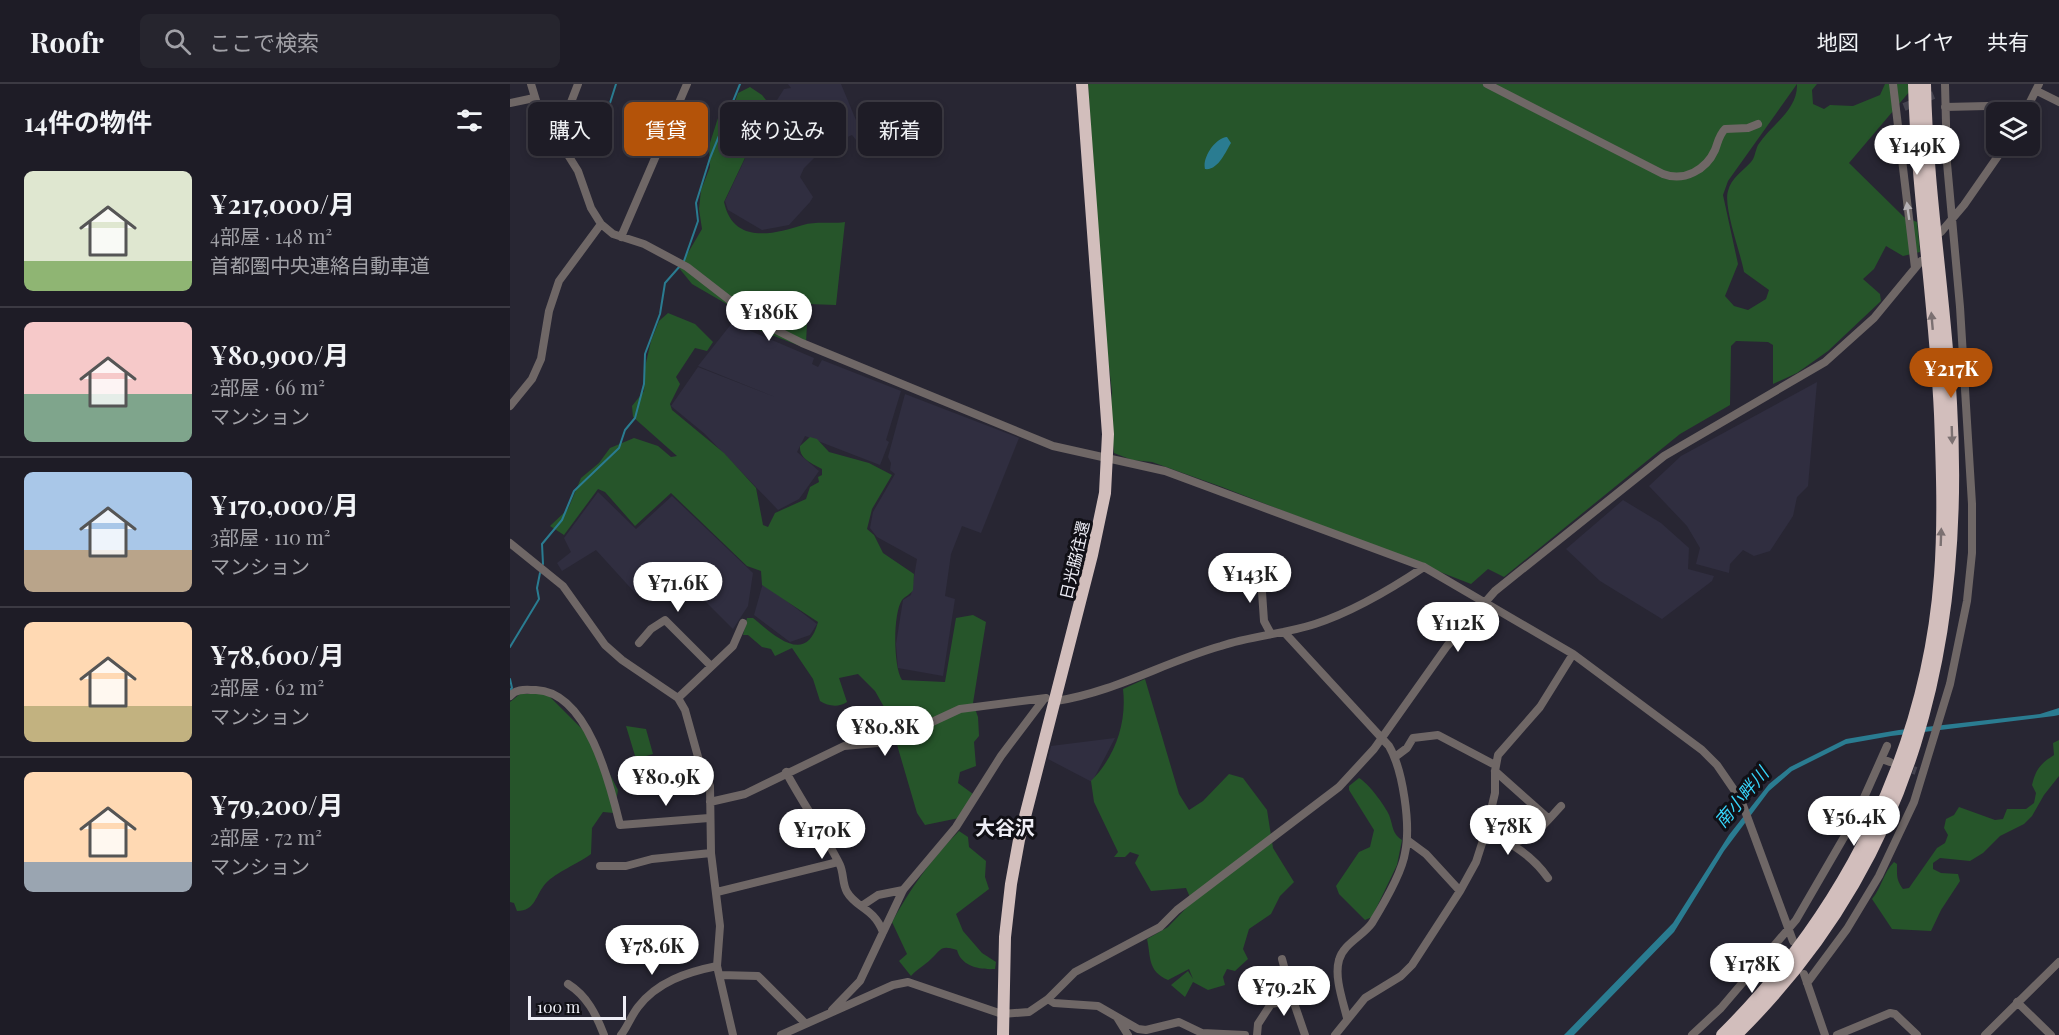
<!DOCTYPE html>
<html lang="ja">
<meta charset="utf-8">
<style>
:root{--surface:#1e1c26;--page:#26252e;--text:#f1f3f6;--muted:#a1a1a7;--line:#3c3a43;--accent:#b45309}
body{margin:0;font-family:"Playfair Display","Noto Sans JP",serif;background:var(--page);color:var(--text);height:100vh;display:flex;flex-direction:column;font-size:22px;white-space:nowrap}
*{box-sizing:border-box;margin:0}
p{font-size:20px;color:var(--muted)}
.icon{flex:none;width:33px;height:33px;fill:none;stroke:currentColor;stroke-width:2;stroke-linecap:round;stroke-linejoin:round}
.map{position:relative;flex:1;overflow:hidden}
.details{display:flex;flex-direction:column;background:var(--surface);width:510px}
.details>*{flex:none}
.banner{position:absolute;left:18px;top:18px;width:570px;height:54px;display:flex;gap:12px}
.controls{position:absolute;left:1476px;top:18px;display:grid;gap:12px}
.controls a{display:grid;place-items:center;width:54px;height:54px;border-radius:9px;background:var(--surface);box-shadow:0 3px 9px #0003,0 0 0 2px var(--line);font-size:30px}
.scale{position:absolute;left:18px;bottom:15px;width:98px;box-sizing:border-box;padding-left:6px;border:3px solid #eeeef6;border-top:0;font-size:16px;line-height:21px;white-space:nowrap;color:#eeeef6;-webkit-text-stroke:4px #111016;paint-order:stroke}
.price{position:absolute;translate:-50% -51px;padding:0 14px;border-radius:21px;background:#fff;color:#222;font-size:20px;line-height:39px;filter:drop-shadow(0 2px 3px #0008)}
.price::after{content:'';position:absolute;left:50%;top:36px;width:18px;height:14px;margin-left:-9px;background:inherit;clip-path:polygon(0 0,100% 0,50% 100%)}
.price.current{background:var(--accent);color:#fff}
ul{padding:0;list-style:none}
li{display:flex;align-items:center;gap:18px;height:150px;padding:0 24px}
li+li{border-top:2px solid var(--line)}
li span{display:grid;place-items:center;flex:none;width:168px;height:120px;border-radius:9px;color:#555}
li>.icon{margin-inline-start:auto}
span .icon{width:72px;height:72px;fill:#fffc;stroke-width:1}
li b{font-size:26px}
h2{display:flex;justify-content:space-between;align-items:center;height:72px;padding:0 24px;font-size:26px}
.tag{padding:0 21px;border-radius:9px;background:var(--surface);box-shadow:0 3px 9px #0003,0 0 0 2px var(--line);font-size:21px;line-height:54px}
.tag.current{background:var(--accent);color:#fff}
header{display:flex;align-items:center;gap:36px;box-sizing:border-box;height:84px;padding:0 30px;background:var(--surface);border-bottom:2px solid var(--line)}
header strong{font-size:28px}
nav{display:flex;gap:33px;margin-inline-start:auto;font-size:21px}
.search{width:420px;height:54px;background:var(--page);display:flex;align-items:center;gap:15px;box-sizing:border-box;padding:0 21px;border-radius:9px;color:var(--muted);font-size:22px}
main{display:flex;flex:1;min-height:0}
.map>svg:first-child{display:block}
.built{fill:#302e40}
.green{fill:#26552a;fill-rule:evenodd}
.water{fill:#2a7c91}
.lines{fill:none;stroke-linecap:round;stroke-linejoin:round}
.stream{stroke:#2a7c91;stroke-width:2}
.minor-tunnel{stroke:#464450;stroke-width:8;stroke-dasharray:8 4;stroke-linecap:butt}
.minor{stroke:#6f6766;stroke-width:8}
.highway{stroke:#d2bebc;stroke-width:12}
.oneway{fill:#b5b1b5}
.oneway2{fill:#7b7071}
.labels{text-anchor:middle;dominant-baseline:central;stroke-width:6;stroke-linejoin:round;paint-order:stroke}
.street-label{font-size:16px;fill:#eeeef6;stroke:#111016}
.water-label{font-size:18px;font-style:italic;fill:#37d5fa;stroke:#111016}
.quarter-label{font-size:20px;font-weight:bold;fill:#eeeef6;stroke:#111016}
</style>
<header>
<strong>Roofr</strong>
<div class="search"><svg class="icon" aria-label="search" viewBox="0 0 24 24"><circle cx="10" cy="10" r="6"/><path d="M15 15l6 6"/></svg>ここで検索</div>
<nav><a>地図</a><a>レイヤ</a><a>共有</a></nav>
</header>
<main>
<section class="details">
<h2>14件の物件<svg class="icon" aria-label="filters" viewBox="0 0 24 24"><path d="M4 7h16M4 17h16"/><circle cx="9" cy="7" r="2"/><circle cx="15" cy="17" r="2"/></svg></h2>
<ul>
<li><span style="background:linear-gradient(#dfe7d0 75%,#8fb573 0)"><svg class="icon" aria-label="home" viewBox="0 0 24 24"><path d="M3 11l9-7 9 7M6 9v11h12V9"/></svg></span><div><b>¥217,000/月</b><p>4部屋 · 148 m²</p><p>首都圏中央連絡自動車道</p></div></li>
<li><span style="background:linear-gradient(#f6c9c9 60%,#7fa58c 0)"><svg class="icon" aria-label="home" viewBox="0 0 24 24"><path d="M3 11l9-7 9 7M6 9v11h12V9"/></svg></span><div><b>¥80,900/月</b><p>2部屋 · 66 m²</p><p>マンション</p></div></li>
<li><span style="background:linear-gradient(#a9c7e8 65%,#b9a48a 0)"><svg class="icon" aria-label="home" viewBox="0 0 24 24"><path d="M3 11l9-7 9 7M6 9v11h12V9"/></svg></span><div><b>¥170,000/月</b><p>3部屋 · 110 m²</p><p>マンション</p></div></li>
<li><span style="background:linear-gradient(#ffd9b3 70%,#c2b280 0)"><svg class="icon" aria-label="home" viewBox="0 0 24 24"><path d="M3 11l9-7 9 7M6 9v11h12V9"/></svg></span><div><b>¥78,600/月</b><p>2部屋 · 62 m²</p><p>マンション</p></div></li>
<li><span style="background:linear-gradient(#ffd9b3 75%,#9aa5b1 0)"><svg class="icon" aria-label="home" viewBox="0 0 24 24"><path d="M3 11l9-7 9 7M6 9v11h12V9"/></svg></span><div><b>¥79,200/月</b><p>2部屋 · 72 m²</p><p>マンション</p></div></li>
</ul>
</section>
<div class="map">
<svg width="1549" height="951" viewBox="0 0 1549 951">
<rect width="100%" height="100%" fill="#282633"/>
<path class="built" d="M 278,0 L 331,0 L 353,53 L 346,56 L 342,51 L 316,63 L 306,72 L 294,84 L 290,93 L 303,113 L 300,118 L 279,141 L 252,146 L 218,126 L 215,117 L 259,24 L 262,24 L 274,5 L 281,4 Z
M 222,239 L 304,274 L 302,280 L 308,283 L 312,276 L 391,307 L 376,356 L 379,358 L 370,381 L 295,352 L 287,368 L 309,387 L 289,415 L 268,426 L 195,350 L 161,322 L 188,283 L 265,313 L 188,282 Z
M 1307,298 L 1298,402 L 1287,413 L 1283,432 L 1260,467 L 1244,472 L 1233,466 L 1220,480 L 1219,489 L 1186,480 L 1190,464 L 1177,442 L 1139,402 L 1171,372 Z
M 395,310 L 509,354 L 471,449 L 452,442 L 441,470 L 435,512 L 445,515 L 433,592 L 388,584 L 386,560 L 393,516 L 401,511 L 407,475 L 367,453 L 360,444 L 363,428 L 385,390 L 380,386 L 381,379 L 378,373 Z
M 88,408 L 126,445 L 162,412 L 243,489 L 238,522 L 223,545 L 181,503 L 175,501 L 165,509 L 149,495 L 126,510 L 86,466 L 52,487 L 47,479 L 61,468 L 54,454 Z
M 1113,416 L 1151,439 L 1179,464 L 1178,485 L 1204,492 L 1202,497 L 1152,535 L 1090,497 L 1056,465 Z
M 253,499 L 307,540 L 300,551 L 280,558 L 244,531 Z
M 605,654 L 582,698 L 538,675 L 541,662 Z"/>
<path class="green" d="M 578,0 L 1307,0 L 1302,6 L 1303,20 L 1314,25 L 1320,21 L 1343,22 L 1370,11 L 1375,0 L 1398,0 L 1400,7 L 1339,79 L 1394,133 L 1407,138 L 1410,168 L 1393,172 L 1376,162 L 1364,185 L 1353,195 L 1370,210 L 1371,217 L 1318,267 L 1287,289 L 1263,300 L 1263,261 L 1258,258 L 1226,257 L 1221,262 L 1220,321 L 1170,350 L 994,493 L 978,485 L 961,500 L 712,403 L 642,378 L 622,376 L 604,369 L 600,331 L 602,308 L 594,240 ZM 1287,0 C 1288,26 1261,41 1248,61 C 1245,67 1245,74 1241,78 C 1233,87 1221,94 1218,107 C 1213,123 1231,170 1234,188 L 1259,206 L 1256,215 L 1238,226 L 1224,222 L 1215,212 L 1228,180 L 1213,111 L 1218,97 Z
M 240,3 L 252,11 L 260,21 L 214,118 C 223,160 262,151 293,141 C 305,137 322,140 335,138 L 326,221 L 298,220 L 296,259 L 290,262 L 241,243 L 220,229 L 220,222 L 182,200 L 169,184 L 192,145 L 189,125 L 191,106 L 200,83 L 199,62 L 208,34 L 221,30 L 228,9 Z
M 158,229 L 185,240 L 203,258 L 197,267 L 185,264 L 166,293 L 170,300 L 160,320 L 162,326 L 214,369 L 246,404 L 253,441 L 258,443 L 265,429 L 296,415 L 300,403 L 309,398 L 308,393 L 312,391 L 312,385 C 302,379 289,375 290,362 L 300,353 L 307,355 L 319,368 L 359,379 L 382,391 L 362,425 L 357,445 L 364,451 L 373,469 L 404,490 L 403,506 C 400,511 395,512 392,516 C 383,529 383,582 392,596 L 435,598 L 446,534 L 463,531 L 476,538 L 463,619 L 468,633 L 469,652 L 464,658 L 466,682 L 450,688 L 448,699 L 463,710 L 449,734 L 415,741 L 407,729 L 378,630 L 365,607 L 348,590 L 329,594 L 337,618 C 328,624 318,622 310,617 L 303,595 L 282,564 L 265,572 L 261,565 L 252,563 L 238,551 L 233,551 L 237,534 L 243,534 C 263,550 296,583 308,538 L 252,501 L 251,487 L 237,482 L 161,409 L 125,442 L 95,408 L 88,405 L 54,451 L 40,442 L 58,425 L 71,394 L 89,379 L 100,364 L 124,354 L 148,362 L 161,373 L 167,372 L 123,333 L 122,322 L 134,307 L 135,283 L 141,257 L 149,237 Z
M 635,595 L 669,710 L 679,726 L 693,717 L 719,690 L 733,694 L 757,726 L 763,764 L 784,798 L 770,812 L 761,830 L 739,845 L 733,865 L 738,875 L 725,887 L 717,885 L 713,893 L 715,901 L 698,906 L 683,898 L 675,913 L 661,901 L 678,887 L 683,895 L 679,885 L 658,896 C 637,887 641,872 637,855 L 658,843 L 682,818 L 676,804 L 641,807 L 625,779 L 629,771 L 620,768 L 615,773 L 604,773 L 608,768 L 584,718 L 581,697 C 605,673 617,639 613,605 Z
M 10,610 L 37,610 L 81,654 L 108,706 L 104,729 L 93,728 L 82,744 L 81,770 C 69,779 45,789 36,799 C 25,811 26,827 7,827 L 4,819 L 0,818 L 0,618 Z
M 116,642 L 136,645 L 143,670 L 126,675 Z
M 1549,656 L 1549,692 L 1534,711 L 1522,732 L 1514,740 L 1490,752 L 1473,769 L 1460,777 L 1430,774 L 1423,779 L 1423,785 L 1431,789 L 1448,790 L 1450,797 L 1431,826 L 1421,847 L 1382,845 L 1362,815 C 1372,803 1373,789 1384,778 L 1387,780 C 1387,791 1386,796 1393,805 L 1399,804 L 1427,764 L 1435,759 L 1438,751 L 1434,744 L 1436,735 L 1444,731 L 1449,723 L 1485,736 L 1493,735 L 1497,725 L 1516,725 L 1524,719 L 1526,709 L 1522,701 C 1526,685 1530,680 1544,671 L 1543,659 Z
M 849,694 C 858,699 872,718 877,727 C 884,739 880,748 892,756 L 887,781 L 862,833 L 855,836 L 829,810 L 826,802 L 849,768 L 860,763 L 864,746 L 839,706 L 839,702 Z
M 449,747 L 458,753 L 459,763 L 476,777 L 475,793 L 479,805 L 446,830 L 453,847 L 472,869 L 486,878 L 485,885 C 469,886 451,882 447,866 C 430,861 432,865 421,875 C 415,881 407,885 401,892 L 389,877 L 397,870 L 382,838 C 400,805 422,774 449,747 Z"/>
<path class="water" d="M 717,53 L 721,59 C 716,67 708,87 695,85 C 692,74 705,54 717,53 Z
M 1549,624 L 1549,631 L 1544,632 L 1381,652 L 1336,660 L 1282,687 L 1259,707 L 1214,767 L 1164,848 L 1064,951 L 1054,951 L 1163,839 L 1219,751 L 1259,700 L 1280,683 L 1336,655 L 1389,646 L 1530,630 Z"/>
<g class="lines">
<path class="stream" d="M 100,19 L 106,0
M 174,177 L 188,137 L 186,119 L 200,74 L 230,0
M 33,480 L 32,460 L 52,436 L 64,407 L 109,364 L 115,346 L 125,334 L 134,300 L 135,270 L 150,230 L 155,199 L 170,182
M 0,563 L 29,515 L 27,504 L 30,489
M 0,595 L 2,604 L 0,606"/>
<path class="minor-tunnel" d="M 1394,23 L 1426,10
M 1392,682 L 1406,687"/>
<path class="minor" d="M 21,0 L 28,23 L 68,87 L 81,124 L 91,140 L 103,150 L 134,160 L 177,183 L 244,235 L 292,259 L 543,362 L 655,387 L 914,483 L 1063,570 L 1192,666 L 1207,681 L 1231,716 L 1283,857
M 977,0 L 1153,90 C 1174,98 1196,86 1205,66 C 1208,58 1209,51 1215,45 L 1238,44 L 1248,40
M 1383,0 L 1405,184
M 1527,7 L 1549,18
M 0,19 L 24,14
M 1435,23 L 1519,21
M 1515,28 L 1529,0
M 43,46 L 58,26 L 68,0
M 1431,148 L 1454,121 L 1495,62
M 111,153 L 177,0
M 0,322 L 22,295 L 31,275 L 39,227 L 49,197 L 91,140
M 0,459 L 53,502 L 95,561 L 112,576 L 168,614 L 175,626 L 190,680 L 200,702 L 201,769 L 210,842 L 207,882 L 223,951
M 750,479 L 754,537 L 761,550
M 774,548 L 879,662 C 893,686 901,741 895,769 C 892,789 873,821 862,839 C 853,852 833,860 829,876 C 824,893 833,917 837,934
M 129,559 L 141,545 L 155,536 L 201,582
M 0,612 C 7,604 16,606 26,606 C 78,608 100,700 110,741 L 199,734
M 168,614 L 223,562 L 233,539
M 546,617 C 605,608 654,578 711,562 C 741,552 774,550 805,540 C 842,528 881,505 914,483
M 885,673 L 897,664 L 903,654 L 928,651 L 985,681
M 1372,675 L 1380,678
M 985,687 L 1039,735
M 276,688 C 293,720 314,749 330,781 C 334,790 332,799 337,808 C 346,824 363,823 373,848
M 200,718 L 235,710 L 334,662 L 379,658 L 450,625 L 536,614
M 976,747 C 1001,759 1022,771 1038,794
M 897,756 L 916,770 L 950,807
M 1003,759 C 1026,753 1035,739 1051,722
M 90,782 L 116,782 L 142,775 L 201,769
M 207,808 L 328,778
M 353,821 L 368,811 L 393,806
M 772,875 L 783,916
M 1294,890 L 1315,951
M 210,891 L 248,892 L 295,939
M 1297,899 L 1337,845 L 1369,792 L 1404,718 L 1440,600 L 1457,517 L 1462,469 L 1462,420 L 1450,223 L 1437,79 L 1435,0
M 58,900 C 77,912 86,930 94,951
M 538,915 L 544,919 L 588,922 L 628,945 L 636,946 L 669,938 L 692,949 L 735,951
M 1507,918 L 1541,951
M 322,926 L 350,897 L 393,806 L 446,743 L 491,672 L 534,615
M 608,935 L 618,951
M 111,951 C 118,942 121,932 128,923 C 147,898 177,888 207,882
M 271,951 L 383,901 L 398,898 L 492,930 L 519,928 L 538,915 L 565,888 L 650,843 L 667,826 L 829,703 L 864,665 L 937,562 L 985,507 L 1154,372 L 1315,278 L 1364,234 L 1411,177
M 747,951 L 748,940 L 761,920 L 783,916 L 795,951
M 825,951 L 855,914 L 891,892 L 902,881 L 950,807 L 966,778 L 976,747 L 985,709 L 985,687 L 988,671 L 1030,623 L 1063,570
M 1182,951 L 1211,924 L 1286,836 L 1344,736 L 1377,662
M 1327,951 L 1380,929 L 1385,930 L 1407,951
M 1475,951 L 1549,878"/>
<path class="highway" d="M 493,951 L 495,853 L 501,800 L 509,756 L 582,471 L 595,409 L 598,350 L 572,0
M 1212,951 C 1335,829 1417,667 1430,492 C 1434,438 1432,384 1430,330 C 1425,220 1407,110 1404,0
M 1226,951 C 1403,777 1455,559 1441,319 C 1435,212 1417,107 1415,0"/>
</g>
<defs><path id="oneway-solid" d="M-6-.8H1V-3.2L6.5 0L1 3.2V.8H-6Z" transform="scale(1.5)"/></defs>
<use class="oneway" href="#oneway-solid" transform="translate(1398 127) rotate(-98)"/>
<g class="oneway2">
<use href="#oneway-solid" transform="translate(1422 237) rotate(-95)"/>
<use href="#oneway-solid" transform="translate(1442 351) rotate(88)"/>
<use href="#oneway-solid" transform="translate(1431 453) rotate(-88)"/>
</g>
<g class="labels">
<g class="street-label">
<text transform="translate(564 476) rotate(-77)">日光脇往還</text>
</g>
<g class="water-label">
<text transform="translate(1231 713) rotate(-50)">南小畔川</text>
</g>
<g class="quarter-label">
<text x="495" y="742">大谷沢</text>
</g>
</g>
</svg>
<div class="controls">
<a><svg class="icon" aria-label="layers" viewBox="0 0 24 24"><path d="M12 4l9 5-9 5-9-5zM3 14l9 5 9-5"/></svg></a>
</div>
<div class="scale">100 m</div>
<b class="price" style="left:1407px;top:92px">¥149K</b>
<b class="price" style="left:259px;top:258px">¥186K</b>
<b class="price current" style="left:1441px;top:315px">¥217K</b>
<b class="price" style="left:740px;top:520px">¥143K</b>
<b class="price" style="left:168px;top:529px">¥71.6K</b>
<b class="price" style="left:948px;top:569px">¥112K</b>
<b class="price" style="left:375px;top:673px">¥80.8K</b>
<b class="price" style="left:156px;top:723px">¥80.9K</b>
<b class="price" style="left:1344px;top:763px">¥56.4K</b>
<b class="price" style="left:998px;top:772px">¥78K</b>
<b class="price" style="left:312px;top:776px">¥170K</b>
<b class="price" style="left:142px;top:892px">¥78.6K</b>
<b class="price" style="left:1242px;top:910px">¥178K</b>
<b class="price" style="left:774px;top:933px">¥79.2K</b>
<div class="banner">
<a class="tag">購入</a>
<a class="tag current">賃貸</a>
<a class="tag">絞り込み</a>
<a class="tag">新着</a>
</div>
</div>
</main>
